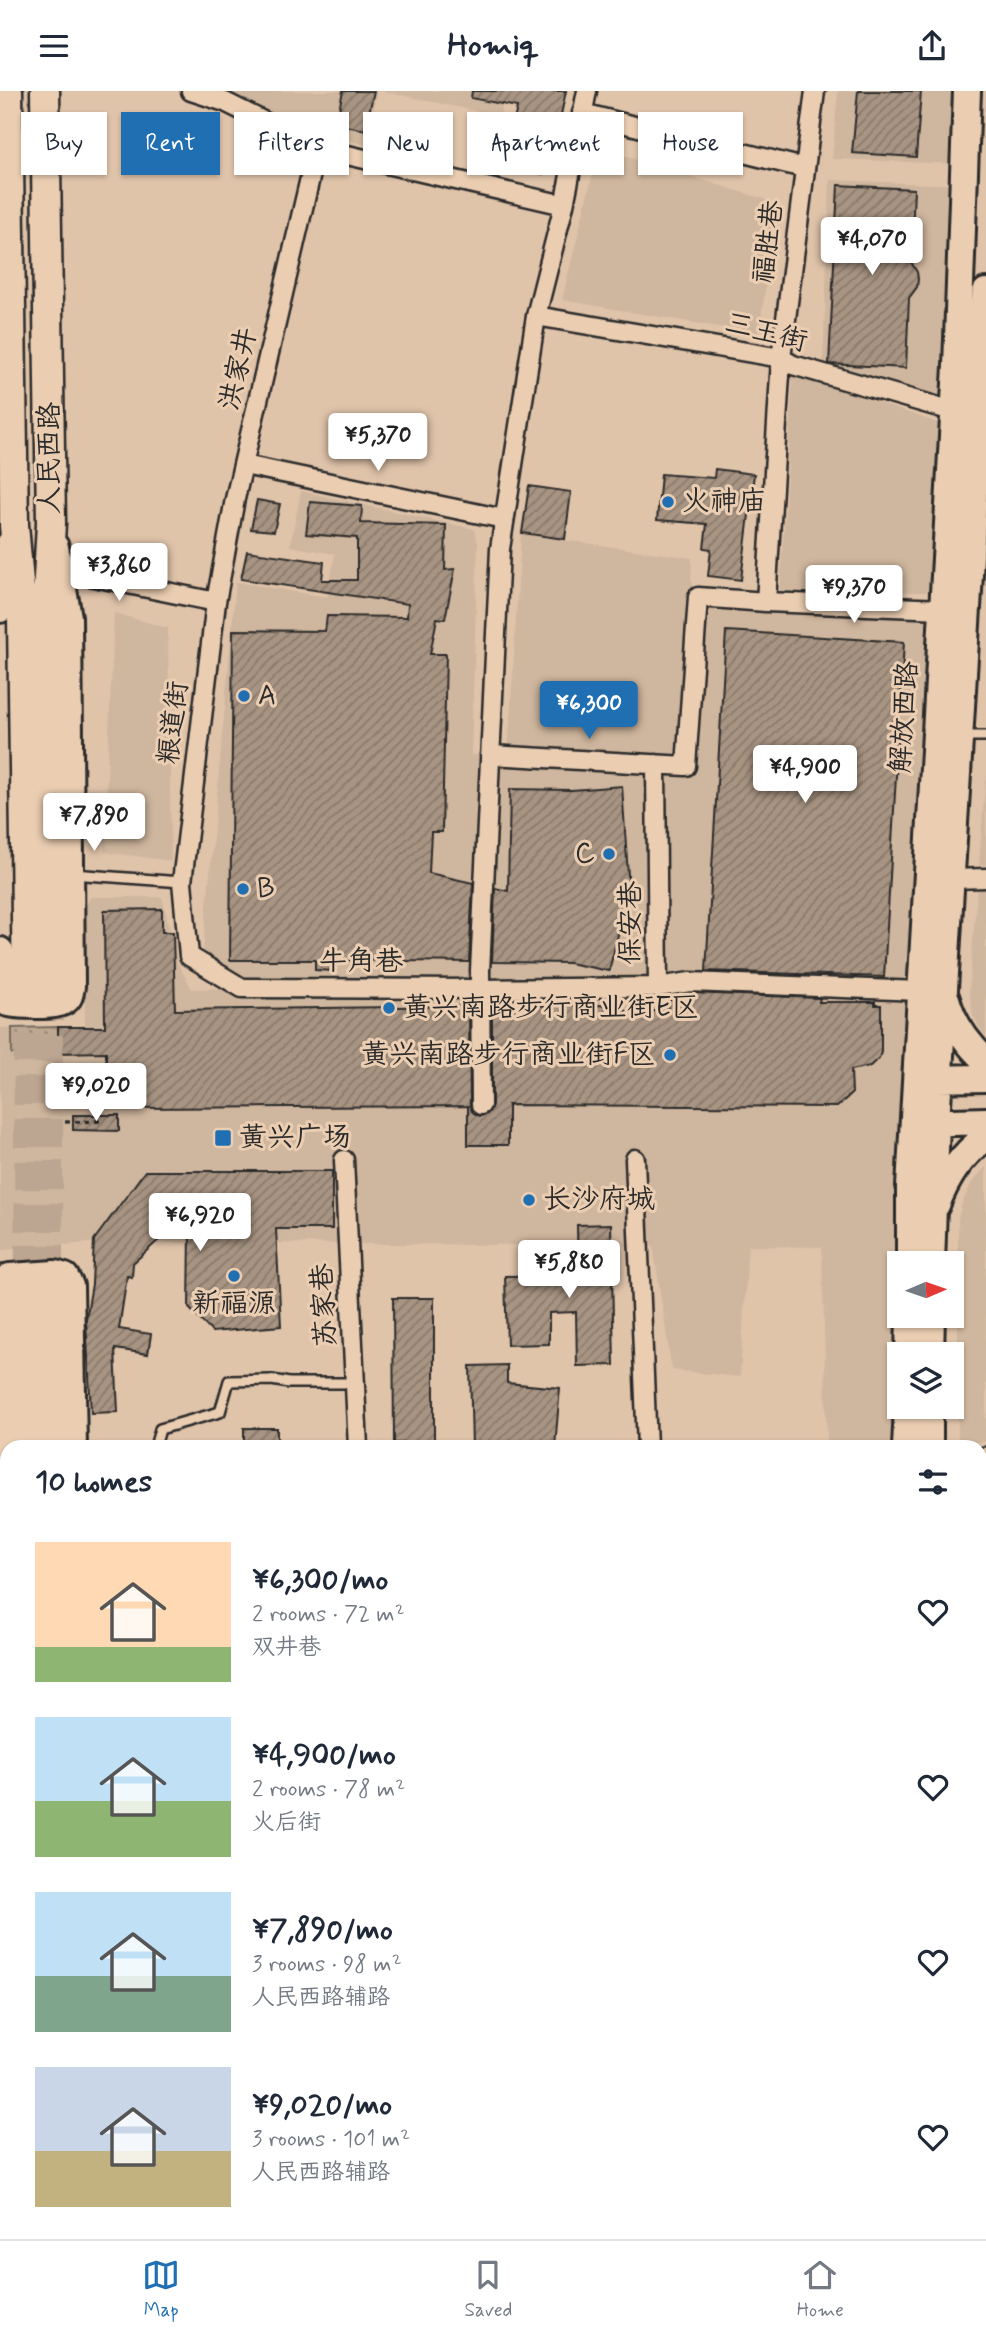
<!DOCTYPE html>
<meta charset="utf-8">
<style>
:root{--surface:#fff;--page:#f6f6f7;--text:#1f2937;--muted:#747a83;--line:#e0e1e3;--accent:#1f6fb2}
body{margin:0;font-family:Mynerve,"LXGW WenKai TC",sans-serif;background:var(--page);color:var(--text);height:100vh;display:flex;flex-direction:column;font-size:26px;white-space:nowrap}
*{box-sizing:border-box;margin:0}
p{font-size:23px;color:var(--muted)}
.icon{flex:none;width:38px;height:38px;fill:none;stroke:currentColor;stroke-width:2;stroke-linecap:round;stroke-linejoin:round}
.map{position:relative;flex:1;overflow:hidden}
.details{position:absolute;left:0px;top:1349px;width:987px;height:800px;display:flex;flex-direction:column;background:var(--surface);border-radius:21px 21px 0 0;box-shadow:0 2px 5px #0004}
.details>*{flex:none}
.top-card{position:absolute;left:21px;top:21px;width:945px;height:63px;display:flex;gap:14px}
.needle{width:46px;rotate:88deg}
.controls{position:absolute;left:887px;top:1160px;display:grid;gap:14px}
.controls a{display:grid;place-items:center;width:77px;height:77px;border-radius:0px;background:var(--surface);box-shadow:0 2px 5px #0004;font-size:35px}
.price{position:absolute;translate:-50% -60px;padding:0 16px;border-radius:7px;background:#fff;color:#222;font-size:23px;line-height:46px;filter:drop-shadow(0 2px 4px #0008)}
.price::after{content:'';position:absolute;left:50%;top:42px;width:21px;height:16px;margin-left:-10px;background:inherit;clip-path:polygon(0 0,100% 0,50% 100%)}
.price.current{background:var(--accent);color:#fff}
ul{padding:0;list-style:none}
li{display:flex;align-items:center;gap:21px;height:175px;padding:0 35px}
li span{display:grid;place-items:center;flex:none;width:196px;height:140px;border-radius:0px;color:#555}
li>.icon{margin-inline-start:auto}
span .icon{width:84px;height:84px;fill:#fffc;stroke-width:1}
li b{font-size:30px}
h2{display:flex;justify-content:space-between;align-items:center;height:84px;padding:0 35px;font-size:30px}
.tag{padding:0 24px;border-radius:0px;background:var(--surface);box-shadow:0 2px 5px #0004;font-size:24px;line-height:63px}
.tag.current{background:var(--accent);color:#fff}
header{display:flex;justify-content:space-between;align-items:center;height:91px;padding:0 35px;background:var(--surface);font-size:32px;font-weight:700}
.dock{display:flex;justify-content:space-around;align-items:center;height:98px;border-top:2px solid var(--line);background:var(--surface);font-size:19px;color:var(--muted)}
.dock a{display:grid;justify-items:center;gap:4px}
.dock .current{color:var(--accent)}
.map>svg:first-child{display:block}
.built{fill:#cfb69e}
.park{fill:url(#park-dots);stroke:#746a5e;stroke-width:2}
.building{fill:url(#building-hatch);stroke:#2b2b2b;stroke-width:2}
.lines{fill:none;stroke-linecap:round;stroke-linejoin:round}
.primary-tunnel{stroke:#bca591;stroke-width:28;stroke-dasharray:28 14;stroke-linecap:butt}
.lane-casing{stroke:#2b2b2b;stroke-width:14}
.street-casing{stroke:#2b2b2b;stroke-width:23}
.secondary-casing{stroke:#2b2b2b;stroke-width:32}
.primary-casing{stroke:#2b2b2b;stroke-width:33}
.path{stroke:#2b2b2b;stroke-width:3.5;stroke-dasharray:5 5;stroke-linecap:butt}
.lane{stroke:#ebceb2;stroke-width:9}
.street{stroke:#ebceb2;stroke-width:18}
.secondary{stroke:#ebceb2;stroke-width:26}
.primary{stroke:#ebceb2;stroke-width:28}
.poi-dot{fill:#1f6fb2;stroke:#ebceb2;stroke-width:2.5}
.labels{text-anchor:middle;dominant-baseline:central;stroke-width:6;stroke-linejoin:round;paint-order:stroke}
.street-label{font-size:28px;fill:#2b2b2b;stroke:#ebceb2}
.poi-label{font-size:28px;fill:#2b2b2b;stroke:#ebceb2;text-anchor:start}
</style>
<header><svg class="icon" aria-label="menu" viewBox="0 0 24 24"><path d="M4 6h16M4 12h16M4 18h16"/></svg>Homiq<svg class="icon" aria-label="share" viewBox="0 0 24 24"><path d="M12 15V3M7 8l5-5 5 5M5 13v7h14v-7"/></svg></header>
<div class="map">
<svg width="986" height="2148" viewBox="0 0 986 2148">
<defs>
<pattern id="park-dots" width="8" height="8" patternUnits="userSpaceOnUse" patternTransform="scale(1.75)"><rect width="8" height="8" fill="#bea892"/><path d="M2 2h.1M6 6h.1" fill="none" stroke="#9b8977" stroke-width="1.8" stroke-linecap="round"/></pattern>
<pattern id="building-hatch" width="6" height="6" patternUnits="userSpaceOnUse" patternTransform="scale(1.75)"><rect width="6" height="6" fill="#a89482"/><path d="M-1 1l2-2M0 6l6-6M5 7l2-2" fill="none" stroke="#89796b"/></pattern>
</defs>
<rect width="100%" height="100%" fill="#e0c4aa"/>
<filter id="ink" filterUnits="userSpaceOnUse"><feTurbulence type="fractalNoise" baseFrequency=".0143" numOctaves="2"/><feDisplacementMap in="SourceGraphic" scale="14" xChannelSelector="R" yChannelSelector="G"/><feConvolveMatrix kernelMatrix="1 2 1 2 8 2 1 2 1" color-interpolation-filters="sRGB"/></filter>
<g filter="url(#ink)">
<path class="built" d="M 210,0 L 377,0 L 366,54 L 330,44 L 258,16 Z
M 381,0 L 505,0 L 500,25 Z
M 838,0 L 960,0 L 957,73 L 832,68 Z
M 599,57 L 777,112 L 759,243 L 562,209 Z
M 830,89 L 955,94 L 946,306 L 823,272 Z
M 793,283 L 947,335 L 930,501 L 780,500 Z
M 301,400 L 474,438 L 478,452 L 471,664 L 508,665 L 521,443 L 692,467 L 691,489 L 698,506 L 937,518 L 900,1172 L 900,1356 L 827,1356 L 822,1156 L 748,1155 L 740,1286 L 672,1279 L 653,1155 L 102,1151 L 0,1159 L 0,937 L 85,936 L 84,819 L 90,806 L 162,806 L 178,873 L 192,898 L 242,897 L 203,860 L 236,491 L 327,506 L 335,463 L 290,455 Z
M 114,522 L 168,537 L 171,770 L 104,761 Z
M 986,682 L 986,774 L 979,774 Z
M 986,797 L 986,947 L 973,925 L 969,900 L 977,798 Z
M 986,1076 L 986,1351 L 958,1351 L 958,1127 L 963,1110 L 972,1091 Z
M 980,1520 L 986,1520 L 986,2104 L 980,2097 Z"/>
<path class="park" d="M 58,936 L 58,962 L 12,963 L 12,937 Z"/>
<path class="building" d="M 343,0 L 374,0 L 365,39 L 336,33 Z
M 472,0 L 566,0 L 552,67 L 546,66 L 543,83 L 521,78 L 524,60 L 508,57 L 517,16 L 471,7 Z
M 858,0 L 921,0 L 916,66 L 852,62 Z
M 838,94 L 914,98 L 911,171 L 917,181 L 918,188 L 917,196 L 909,207 L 906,277 L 829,273 Z
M 715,378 L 754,383 L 741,489 L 708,485 L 711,458 L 704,457 L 707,433 L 657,429 L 661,383 L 714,387 Z
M 529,395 L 571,401 L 565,448 L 522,442 Z
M 257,409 L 280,413 L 274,440 L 251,438 Z
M 310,411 L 362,415 L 361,432 L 446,434 L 445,479 L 455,478 L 445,528 L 437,527 L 430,563 L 446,563 L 442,741 L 431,741 L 429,782 L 473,792 L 469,871 L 334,869 L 334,880 L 315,879 L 315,869 L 230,869 L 233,539 L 325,540 L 327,525 L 407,526 L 408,513 L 241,488 L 247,460 L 324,471 L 322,489 L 357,489 L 357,447 L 306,443 Z
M 726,540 L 904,551 L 884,886 L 706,880 Z
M 622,695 L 629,799 L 609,880 L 569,872 L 492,871 L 495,797 L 508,800 L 510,698 L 572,699 Z
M 162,818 L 162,841 L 173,841 L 175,919 L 469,915 L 470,1014 L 472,1020 L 480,1025 L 487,1023 L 492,1014 L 492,915 L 612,914 L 611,920 L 667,920 L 668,910 L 680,904 L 691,902 L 820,907 L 819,911 L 875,911 L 875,914 L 881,914 L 881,961 L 879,967 L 870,975 L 851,979 L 852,1002 L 837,1016 L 508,1014 L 508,1054 L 468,1054 L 468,1015 L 135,1017 L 106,987 L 106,961 L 58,962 L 58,936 L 105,936 L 104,819 Z
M 73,1024 L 119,1024 L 119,1040 L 73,1039 Z
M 145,1080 L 332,1080 L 332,1138 L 276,1138 L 281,1235 L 212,1241 L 189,1217 L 190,1139 L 170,1139 L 133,1172 L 132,1186 L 127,1185 L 119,1238 L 151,1243 L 148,1263 L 115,1258 L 118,1321 L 91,1322 L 86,1229 L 92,1193 L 94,1149 Z
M 611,1133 L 614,1274 L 577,1275 L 576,1221 L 549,1222 L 549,1253 L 507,1254 L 505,1185 L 578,1184 L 577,1134 Z
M 393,1207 L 434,1207 L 434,1356 L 409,1356 L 409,1352 L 394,1352 Z
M 507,1274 L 507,1292 L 560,1297 L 555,1356 L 472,1356 L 470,1275 Z
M 244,1337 L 277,1337 L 277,1356 L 244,1356 Z"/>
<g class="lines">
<path class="primary-tunnel" d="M 27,902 L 29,1197
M 49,902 L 49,1197"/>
<g class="lane-casing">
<path id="lane" d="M 963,645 L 986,645
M 72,783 L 182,791
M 155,1356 L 160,1338 L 220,1321 L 229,1290 L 272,1289 L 289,1292 L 355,1292
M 980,1362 L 986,1361
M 980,1512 L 986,1512"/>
</g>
<g class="street-casing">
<path id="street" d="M 191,0 L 225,11 L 317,57 L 564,114
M 582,22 L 804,77
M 317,57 L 235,408 L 216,511 L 182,791 L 189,865 L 242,897 L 480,898 L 658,896 L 656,673
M 536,225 L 781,267 L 793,274 L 963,323
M 244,374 L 504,428
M 59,465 L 63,472 L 84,484 L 216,511
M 766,511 L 943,518
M 490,664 L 686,675 L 698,506 L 766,511 L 781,267 L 815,0
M 951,788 L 986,787
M 658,896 L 690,891 L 920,900
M 481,1014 L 480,880 L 500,458 L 536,225 L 564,114 L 587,0
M 635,1068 L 647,1356
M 344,1069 L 358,1356
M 195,2148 L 196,2142
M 540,2148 L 541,2142"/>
</g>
<g class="secondary-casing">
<path id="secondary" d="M 0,518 L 10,453
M 0,860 L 2,906 L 8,912 C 20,914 54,916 64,910 C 70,907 70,901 71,895 L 68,526 L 55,456
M 946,908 C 953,933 966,952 986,970
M 921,988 L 986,987
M 919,1032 L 986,1030
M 936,1114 C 947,1086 961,1064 986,1046
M 910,1172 L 910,1096 L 957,275 L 967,0
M 931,1172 L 936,1031 L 986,201
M 909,1264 L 910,1225
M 930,1264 L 931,1225
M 906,1356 L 908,1316
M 929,1356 L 929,1316
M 7,1619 L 1,1569 L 5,1492 L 2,1202 L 4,1192 L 10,1186 L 55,1183 L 65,1186 L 70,1195 L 73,1356
M 0,2064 L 7,2064
M 0,2096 L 7,2097
M 980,2112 L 986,2117
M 633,2142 L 741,2148
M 936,2142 L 949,2148
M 890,2148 L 898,2142"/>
</g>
<g class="primary-casing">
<path id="primary" d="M 8,0 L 14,434 L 22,526 L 27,902
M 45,0 L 51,432 L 45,543 L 49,902
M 29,1197 L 29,1356
M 49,1197 L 50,1356
M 0,1755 L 7,1706
M 0,1956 L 7,1924
M 0,2133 L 7,2129"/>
</g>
<path class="path" d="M 65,1031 L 105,1030"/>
<use href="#lane" class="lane"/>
<use href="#street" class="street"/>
<use href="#secondary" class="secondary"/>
<use href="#primary" class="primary"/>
</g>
</g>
<g class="poi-dot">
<circle cx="668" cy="411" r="7"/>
<circle cx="244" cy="605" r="7"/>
<circle cx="609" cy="763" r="7"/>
<circle cx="243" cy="798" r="7"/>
<circle cx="389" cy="917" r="7"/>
<circle cx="670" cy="964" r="7"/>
<rect x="214" y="1038" width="18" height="18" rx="3.5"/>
<circle cx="529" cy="1109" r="7"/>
<circle cx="234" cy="1185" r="7"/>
</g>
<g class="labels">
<g class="street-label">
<text transform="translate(769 151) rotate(-83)">福胜巷</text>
<text transform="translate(766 242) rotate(14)">三王街</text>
<text transform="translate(239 278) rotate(-77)">洪家井</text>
<text transform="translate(50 367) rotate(-90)">人民西路</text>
<text transform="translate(905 626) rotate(-86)">解放西路</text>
<text transform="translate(174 632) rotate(-83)">粮道街</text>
<text transform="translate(631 832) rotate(-90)">保安巷</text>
<text x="361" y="871">牛角巷</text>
<text transform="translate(325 1214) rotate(-93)">苏家巷</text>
</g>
<g class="poi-label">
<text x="682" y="411">火神庙</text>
<text x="258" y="605">A</text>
<text x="595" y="763" text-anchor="end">C</text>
<text x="257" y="798">B</text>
<text x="403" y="917">黄兴南路步行商业街E区</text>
<text x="656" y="964" text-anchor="end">黄兴南路步行商业街F区</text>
<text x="239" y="1047">黄兴广场</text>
<text x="543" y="1109">长沙府城</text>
<text x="234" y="1213" text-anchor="middle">新福源</text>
</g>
</g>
</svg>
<div class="controls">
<a><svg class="needle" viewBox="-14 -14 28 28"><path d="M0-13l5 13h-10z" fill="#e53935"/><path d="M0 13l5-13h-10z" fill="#747a83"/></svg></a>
<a><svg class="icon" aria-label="layers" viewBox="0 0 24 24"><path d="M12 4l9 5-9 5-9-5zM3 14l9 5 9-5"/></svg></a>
</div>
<b class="price" style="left:872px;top:186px">¥4,070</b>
<b class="price" style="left:378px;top:382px">¥5,370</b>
<b class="price" style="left:119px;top:512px">¥3,860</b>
<b class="price" style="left:854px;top:534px">¥9,370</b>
<b class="price current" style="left:589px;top:650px">¥6,300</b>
<b class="price" style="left:805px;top:714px">¥4,900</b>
<b class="price" style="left:94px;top:762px">¥7,890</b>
<b class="price" style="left:96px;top:1032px">¥9,020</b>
<b class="price" style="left:200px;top:1162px">¥6,920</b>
<b class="price" style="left:569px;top:1209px">¥5,880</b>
<div class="top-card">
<a class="tag">Buy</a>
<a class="tag current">Rent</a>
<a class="tag">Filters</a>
<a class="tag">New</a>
<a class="tag">Apartment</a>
<a class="tag">House</a>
</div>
<section class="details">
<h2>10 homes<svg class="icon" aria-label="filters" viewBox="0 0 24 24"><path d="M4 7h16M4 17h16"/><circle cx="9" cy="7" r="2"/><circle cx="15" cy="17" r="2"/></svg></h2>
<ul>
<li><span style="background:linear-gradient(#ffd9b3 75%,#8fb573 0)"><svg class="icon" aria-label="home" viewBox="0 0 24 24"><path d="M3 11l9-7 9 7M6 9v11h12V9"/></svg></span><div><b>¥6,300/mo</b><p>2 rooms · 72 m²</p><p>双井巷</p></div><svg class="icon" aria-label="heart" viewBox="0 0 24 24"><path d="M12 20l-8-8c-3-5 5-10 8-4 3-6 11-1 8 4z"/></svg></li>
<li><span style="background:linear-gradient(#bfe0f5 60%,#8fb573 0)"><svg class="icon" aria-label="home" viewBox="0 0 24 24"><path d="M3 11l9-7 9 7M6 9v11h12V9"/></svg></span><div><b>¥4,900/mo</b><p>2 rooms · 78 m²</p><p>火后街</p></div><svg class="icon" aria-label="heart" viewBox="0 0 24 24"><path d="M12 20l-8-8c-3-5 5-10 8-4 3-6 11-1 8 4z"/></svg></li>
<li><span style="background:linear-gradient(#bfe0f5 60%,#7fa58c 0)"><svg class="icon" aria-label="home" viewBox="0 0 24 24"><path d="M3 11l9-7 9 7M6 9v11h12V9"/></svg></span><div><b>¥7,890/mo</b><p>3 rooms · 98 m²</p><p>人民西路辅路</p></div><svg class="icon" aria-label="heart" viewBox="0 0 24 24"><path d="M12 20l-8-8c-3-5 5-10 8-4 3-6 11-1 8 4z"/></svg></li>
<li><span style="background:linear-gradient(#c9d6e8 60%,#c2b280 0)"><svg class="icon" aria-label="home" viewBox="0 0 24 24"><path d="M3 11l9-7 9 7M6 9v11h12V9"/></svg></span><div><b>¥9,020/mo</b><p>3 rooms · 101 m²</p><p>人民西路辅路</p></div><svg class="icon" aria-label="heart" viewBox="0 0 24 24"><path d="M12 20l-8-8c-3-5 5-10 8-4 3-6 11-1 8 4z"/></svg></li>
</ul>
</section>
</div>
<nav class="dock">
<a class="current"><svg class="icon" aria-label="map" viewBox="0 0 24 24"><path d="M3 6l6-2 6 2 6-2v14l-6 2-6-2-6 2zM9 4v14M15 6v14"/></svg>Map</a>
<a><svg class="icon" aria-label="saved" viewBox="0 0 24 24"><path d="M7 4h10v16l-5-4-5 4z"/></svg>Saved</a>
<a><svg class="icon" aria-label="home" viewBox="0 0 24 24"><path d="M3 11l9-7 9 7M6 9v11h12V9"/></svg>Home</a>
</nav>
